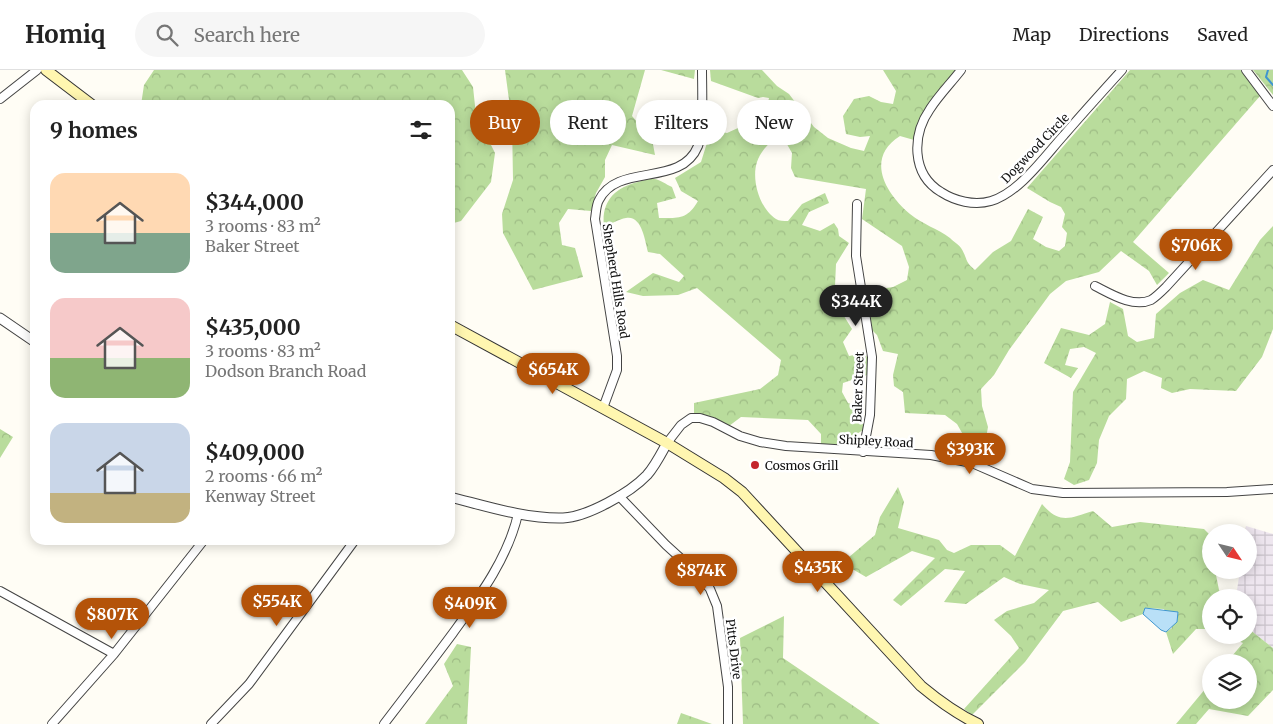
<!DOCTYPE html>
<meta charset="utf-8">
<style>
:root{--surface:#fff;--page:#f6f6f6;--text:#222;--muted:#767676;--line:#e0e0e0;--accent:#b45309}
body{margin:0;font-family:Merriweather,serif;background:var(--page);color:var(--text);height:100vh;display:flex;flex-direction:column;font-size:19px;white-space:nowrap}
*{box-sizing:border-box;margin:0}
p{font-size:16px;color:var(--muted)}
.icon{flex:none;width:28px;height:28px;fill:none;stroke:currentColor;stroke-width:2;stroke-linecap:round;stroke-linejoin:round}
.map{position:relative;flex:1;overflow:hidden}
.sheet{position:absolute;left:30px;top:30px;width:425px;height:445px;display:flex;flex-direction:column;background:var(--surface);border-radius:15px;box-shadow:0 2px 12px #0003}
.sheet>*{flex:none}
.hud{position:absolute;left:470px;top:30px;width:475px;height:45px;display:flex;gap:10px}
.needle{width:32px;rotate:125deg}
.fabs{position:absolute;left:1202px;top:454px;display:grid;gap:10px}
.fabs a{display:grid;place-items:center;width:55px;height:55px;border-radius:50%;background:var(--surface);box-shadow:0 2px 12px #0003;font-size:25px}
.price{position:absolute;translate:-50% -42px;padding:0 11px;border-radius:18px;background:var(--accent);color:#fff;font-size:16px;line-height:32px;filter:drop-shadow(0 1px 2px #0008)}
.price::after{content:'';position:absolute;left:50%;top:30px;width:15px;height:11px;margin-left:-8px;background:inherit;clip-path:polygon(0 0,100% 0,50% 100%)}
.price.active{background:#222;color:#fff}
ul{padding:0;list-style:none}
li{display:flex;align-items:center;gap:15px;height:125px;padding:0 20px}
li span{display:grid;place-items:center;flex:none;width:140px;height:100px;border-radius:15px;color:#555}
li>.icon{margin-inline-start:auto}
span .icon{width:60px;height:60px;fill:#fffc;stroke-width:1}
li b{font-size:21px}
h2{display:flex;justify-content:space-between;align-items:center;height:60px;padding:0 20px;font-size:21px}
.tag{padding:0 18px;border-radius:22px;background:var(--surface);box-shadow:0 2px 12px #0003;font-size:18px;line-height:45px}
.tag.active{background:var(--accent);color:#fff}
header{display:flex;align-items:center;gap:30px;box-sizing:border-box;height:70px;padding:0 25px;background:var(--surface);border-bottom:1px solid var(--line)}
header strong{font-size:24px}
nav{display:flex;gap:28px;margin-inline-start:auto;font-size:18px}
.search{width:350px;height:45px;background:var(--page);display:flex;align-items:center;gap:12px;box-sizing:border-box;padding:0 18px;border-radius:28px;color:var(--muted);font-size:19px}
.map>svg:first-child{display:block}
.industrial{fill:url(#industrial-grid)}
.forest{fill:url(#forest-crowns)}
.water{fill:#b9e0f7;stroke:#3f96cf}
.lines{fill:none;stroke-linecap:round;stroke-linejoin:round}
.stream{stroke:#3f96cf;stroke-width:2}
.minor-casing{stroke:#444;stroke-width:10}
.tertiary-casing{stroke:#444;stroke-width:11}
.secondary-casing{stroke:#333;stroke-width:12}
.minor{stroke:#fff;stroke-width:8}
.tertiary{stroke:#fff;stroke-width:9}
.secondary{stroke:#fff6b0;stroke-width:10}
.poi-dot{fill:#c4262e;stroke:#fff;stroke-width:2}
.labels{text-anchor:middle;dominant-baseline:central;stroke-width:5;stroke-linejoin:round;paint-order:stroke}
.street-label{font-size:12px;fill:#111;stroke:#fff}
.poi-label{font-size:12px;fill:#111;stroke:#fff;text-anchor:start}
</style>
<header>
<strong>Homiq</strong>
<div class="search"><svg class="icon" aria-label="search" viewBox="0 0 24 24"><circle cx="10" cy="10" r="6"/><path d="M15 15l6 6"/></svg>Search here</div>
<nav><a>Map</a><a>Directions</a><a>Saved</a></nav>
</header>
<div class="map">
<svg width="1273" height="654" viewBox="0 0 1273 654">
<defs>
<pattern id="industrial-grid" width="8" height="8" patternUnits="userSpaceOnUse" patternTransform="scale(1.25)"><rect width="8" height="8" fill="#eee6ef"/><path d="M0 4h8M4 0v8" fill="none" stroke="#cbc4cc"/></pattern>
<pattern id="forest-crowns" width="20" height="18" patternUnits="userSpaceOnUse" patternTransform="scale(1.25)"><rect width="20" height="18" fill="#b9dc9c"/><path d="M2 6a3 3 0 1 1 6 0M12 15a3 3 0 1 1 6 0" fill="none" stroke="#9ebc85"/></pattern>
</defs>
<rect width="100%" height="100%" fill="#fffdf5"/>
<path class="industrial" d="M 1246,456 L 1273,464 L 1273,578 L 1249,559 L 1249,528 L 1236,527 L 1240,500 L 1249,500 L 1249,462 L 1245,462 Z"/>
<path class="forest" d="M 154,0 L 462,0 L 473,17 L 476,45 L 495,83 L 491,112 L 461,151 L 450,154 L 450,35 L 141,35 L 144,15 Z
M 505,0 L 645,0 L 632,46 L 652,69 L 655,85 L 612,75 L 605,90 L 605,107 L 596,123 L 591,141 L 568,139 L 559,153 L 562,175 L 575,178 L 583,207 L 533,220 L 503,163 L 502,144 L 513,110 L 512,52 Z
M 661,0 L 695,0 L 694,9 Z
M 710,0 L 762,0 L 777,16 L 789,24 L 814,57 L 828,68 L 851,78 L 864,81 L 870,66 L 860,67 L 846,64 L 843,46 L 854,29 L 869,26 L 881,32 L 893,34 L 896,21 L 883,0 L 957,0 L 914,70 L 900,66 C 865,88 885,123 910,144 C 922,154 938,159 950,168 C 953,171 959,175 961,178 C 968,189 964,191 975,200 L 993,182 L 1011,171 L 1028,139 L 1043,147 L 1033,169 L 1046,177 L 1059,181 L 1065,176 L 1067,163 L 1062,157 L 1065,144 L 1061,137 L 1050,132 L 1027,118 L 1130,0 L 1241,0 L 1260,26 L 1133,172 L 1169,203 L 1157,215 L 1149,201 L 1121,181 L 1099,202 L 1066,211 L 1050,224 L 1009,280 L 994,305 L 981,319 L 982,336 L 988,357 L 982,390 L 967,386 L 966,370 L 957,354 L 945,345 L 905,343 L 903,322 L 894,316 L 893,305 L 898,284 L 883,281 L 877,265 L 872,260 L 867,221 L 893,217 L 907,210 L 909,197 L 902,176 L 862,149 L 866,119 L 795,107 L 791,98 L 792,83 L 784,69 L 773,70 C 766,76 760,83 757,92 C 751,110 760,139 776,149 C 779,151 784,151 788,151 L 802,134 L 825,123 L 829,133 L 809,142 L 802,155 L 820,161 L 834,153 L 838,159 L 839,166 L 849,173 L 836,194 L 835,216 L 839,238 L 852,259 L 843,272 L 849,286 L 865,283 L 868,290 L 867,305 L 843,313 L 842,322 L 848,333 L 858,336 L 863,351 L 863,360 L 838,376 L 821,375 L 821,364 L 808,350 L 741,347 L 729,356 L 709,347 L 694,343 L 694,333 L 760,319 L 778,305 L 781,290 L 697,218 L 678,225 L 643,226 L 626,222 L 653,203 L 679,212 L 684,206 L 660,184 L 648,182 C 645,171 642,145 626,148 C 619,149 611,154 604,157 C 601,132 614,118 638,112 C 643,111 649,108 654,109 C 659,109 667,115 672,117 L 676,128 L 657,133 L 659,148 C 678,148 687,150 698,131 L 681,121 L 675,108 L 701,92 L 711,60 L 727,63 L 738,58 L 754,41 L 766,41 L 769,28 L 763,27 L 758,28 L 711,11 Z
M 1253,0 L 1273,0 L 1273,25 Z
M 1273,156 L 1273,259 L 1262,287 L 1236,321 L 1190,319 L 1172,323 L 1161,318 L 1162,308 L 1144,301 L 1127,309 L 1126,329 L 1109,346 L 1099,370 L 1097,393 L 1089,410 L 1074,415 L 1064,409 L 1070,392 L 1073,322 L 1096,283 L 1084,277 L 1070,279 L 1065,295 L 1078,298 L 1071,308 L 1044,293 L 1061,258 L 1089,265 L 1105,254 L 1110,232 L 1123,239 L 1128,266 L 1137,272 L 1154,268 L 1156,244 L 1180,223 L 1203,210 L 1229,220 L 1260,170 Z
M 0,359 L 13,367 L 0,388 Z
M 898,417 L 904,432 L 898,458 L 939,470 L 947,480 L 954,483 L 971,475 L 1000,475 L 1015,486 L 1042,434 C 1060,455 1070,448 1093,441 L 1112,457 L 1140,452 L 1204,459 L 1211,466 L 1211,500 L 1215,500 L 1219,520 L 1223,527 L 1211,528 L 1211,559 L 1196,559 L 1173,584 L 1166,562 L 1172,558 L 1164,539 L 1145,538 L 1143,544 L 1121,552 L 1098,532 L 1063,541 L 1025,592 L 972,645 L 964,639 L 1019,578 L 1011,566 L 994,550 L 1007,541 L 1034,533 L 1049,520 L 1020,514 L 1004,507 L 966,534 L 944,532 L 965,501 L 945,499 L 901,536 L 893,530 L 935,488 L 912,481 L 866,507 L 842,493 L 875,465 L 880,447 Z
M 784,546 L 783,588 L 880,654 L 743,654 L 740,568 Z
M 1249,559 L 1273,578 L 1273,620 L 1248,646 L 1209,639 L 1196,654 L 1176,654 L 1211,612 L 1211,630 L 1249,630 L 1249,592 L 1227,592 L 1243,573 L 1225,565 L 1249,565 Z
M 457,574 L 471,577 L 467,654 L 425,654 L 453,616 L 444,594 Z
M 681,643 L 712,654 L 677,654 Z"/>
<path class="water" d="M 1145,538 L 1178,542 L 1177,552 L 1166,562 L 1161,560 L 1143,544 Z"/>
<g class="lines">
<path class="stream" d="M 1268,0 L 1266,7 L 1273,15"/>
<g class="minor-casing">
<path id="minor" d="M 961,0 C 951,13 939,25 930,39 C 912,65 911,104 941,122 C 955,131 974,136 991,131 C 1019,123 1045,86 1064,65 C 1083,43 1102,22 1122,0
M 1246,0 L 1273,36
M 0,29 L 37,0
M 857,134 L 856,186 L 872,287 L 870,345 L 863,382
M 1095,216 C 1111,224 1133,238 1151,230 C 1156,227 1162,221 1166,217 L 1273,100
M 603,338 L 617,300 L 617,286 L 595,149 C 596,143 596,135 599,130 C 618,92 681,118 698,76 C 704,62 702,18 702,0
M 667,373 L 681,355 L 691,348 L 700,348 L 713,352 L 740,366 L 760,372 L 786,376 L 931,385 L 972,393 L 1032,419 L 1063,423 L 1227,422 L 1273,419
M 619,426 L 666,475 L 699,505 L 710,519 L 717,536 L 728,617 L 728,654
M 0,521 L 114,584 L 52,654
M 114,584 L 204,470
M 211,654 L 249,614 L 355,470
M 384,654 C 407,624 430,594 453,563 C 479,527 508,488 518,444"/>
</g>
<g class="tertiary-casing">
<path id="tertiary" d="M 0,248 L 35,272
M 450,427 C 486,436 525,449 563,448 C 587,447 630,423 647,405 C 655,396 661,384 667,373"/>
</g>
<g class="secondary-casing">
<path id="secondary" d="M 46,0 L 92,35
M 450,255 L 667,373 L 724,408 L 742,422 L 921,616 C 939,631 957,644 978,654"/>
</g>
<use href="#minor" class="minor"/>
<use href="#tertiary" class="tertiary"/>
<use href="#secondary" class="secondary"/>
</g>
<circle class="poi-dot" cx="755" cy="395" r="5"/>
<g class="labels">
<g class="street-label">
<text transform="translate(1035 78) rotate(-46)">Dogwood Circle</text>
<text transform="translate(616 211) rotate(81)">Shepherd Hills Road</text>
<text transform="translate(858 317) rotate(-88)">Baker Street</text>
<text transform="translate(876 371) rotate(3)">Shipley Road</text>
<text transform="translate(734 579) rotate(83)">Pitts Drive</text>
</g>
<g class="poi-label">
<text x="765" y="395">Cosmos Grill</text>
</g>
</g>
</svg>
<div class="fabs">
<a><svg class="needle" viewBox="-14 -14 28 28"><path d="M0-13l5 13h-10z" fill="#e53935"/><path d="M0 13l5-13h-10z" fill="#767676"/></svg></a>
<a><svg class="icon" aria-label="locate" viewBox="0 0 24 24"><circle cx="12" cy="12" r="6"/><path d="M12 2v4M12 18v4M2 12h4M18 12h4"/></svg></a>
<a><svg class="icon" aria-label="layers" viewBox="0 0 24 24"><path d="M12 4l9 5-9 5-9-5zM3 14l9 5 9-5"/></svg></a>
</div>
<b class="price" style="left:1196px;top:201px">$706K</b>
<b class="price active" style="left:856px;top:257px">$344K</b>
<b class="price" style="left:553px;top:325px">$654K</b>
<b class="price" style="left:970px;top:405px">$393K</b>
<b class="price" style="left:818px;top:523px">$435K</b>
<b class="price" style="left:701px;top:526px">$874K</b>
<b class="price" style="left:277px;top:557px">$554K</b>
<b class="price" style="left:470px;top:559px">$409K</b>
<b class="price" style="left:112px;top:570px">$807K</b>
<div class="hud">
<a class="tag active">Buy</a>
<a class="tag">Rent</a>
<a class="tag">Filters</a>
<a class="tag">New</a>
</div>
<section class="sheet">
<h2>9 homes<svg class="icon" aria-label="filters" viewBox="0 0 24 24"><path d="M4 7h16M4 17h16"/><circle cx="9" cy="7" r="2"/><circle cx="15" cy="17" r="2"/></svg></h2>
<ul>
<li><span style="background:linear-gradient(#ffd9b3 60%,#7fa58c 0)"><svg class="icon" aria-label="home" viewBox="0 0 24 24"><path d="M3 11l9-7 9 7M6 9v11h12V9"/></svg></span><div><b>$344,000</b><p>3 rooms · 83 m²</p><p>Baker Street</p></div></li>
<li><span style="background:linear-gradient(#f6c9c9 60%,#8fb573 0)"><svg class="icon" aria-label="home" viewBox="0 0 24 24"><path d="M3 11l9-7 9 7M6 9v11h12V9"/></svg></span><div><b>$435,000</b><p>3 rooms · 83 m²</p><p>Dodson Branch Road</p></div></li>
<li><span style="background:linear-gradient(#c9d6e8 70%,#c2b280 0)"><svg class="icon" aria-label="home" viewBox="0 0 24 24"><path d="M3 11l9-7 9 7M6 9v11h12V9"/></svg></span><div><b>$409,000</b><p>2 rooms · 66 m²</p><p>Kenway Street</p></div></li>
</ul>
</section>
</div>
